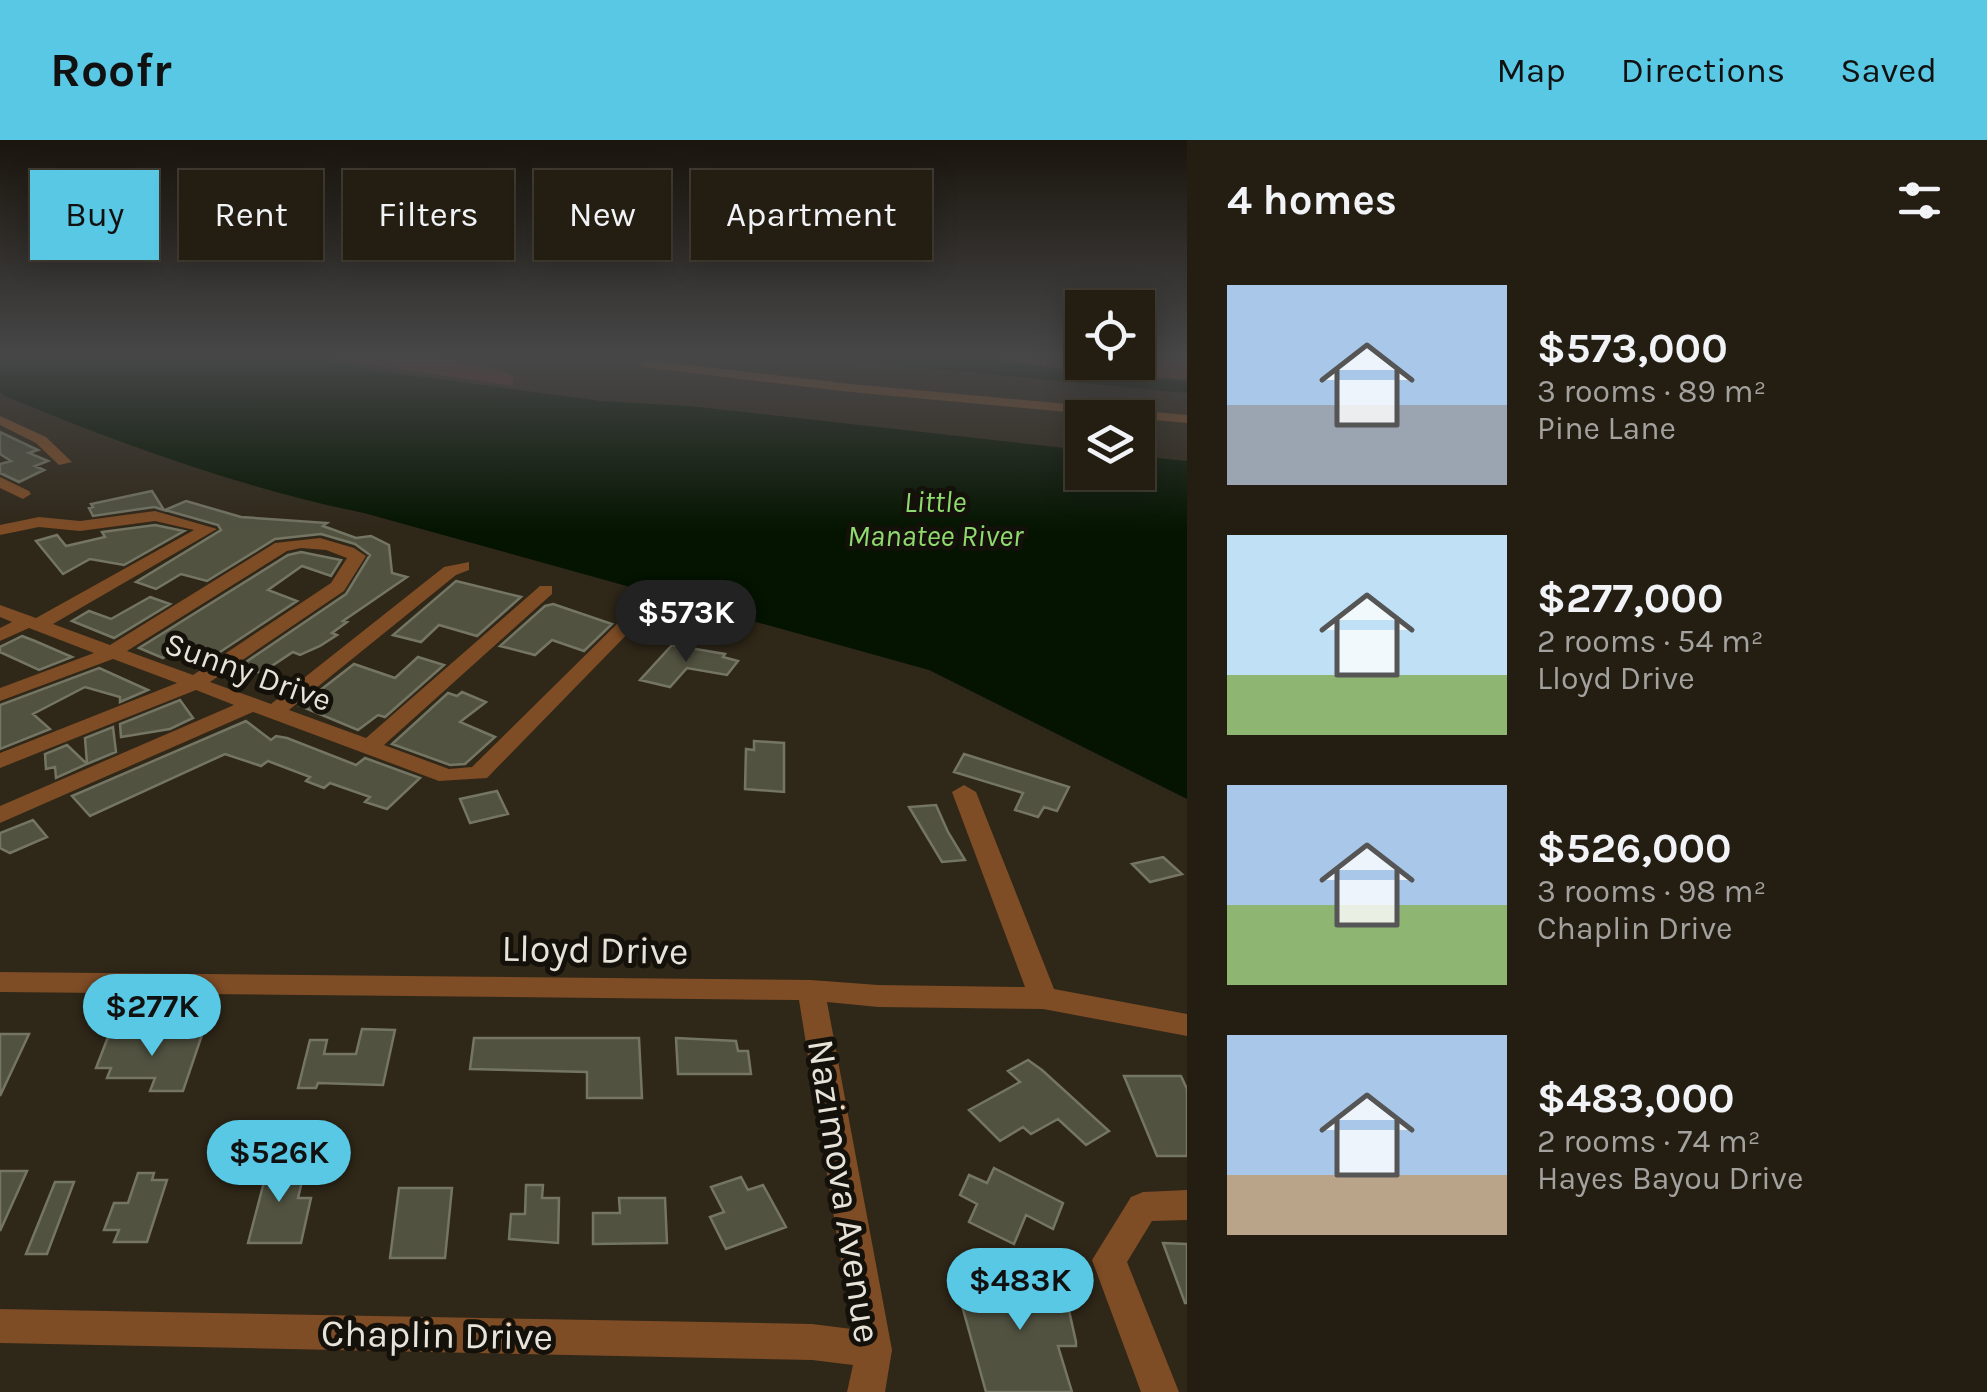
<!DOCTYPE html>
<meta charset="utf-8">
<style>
:root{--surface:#231d12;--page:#2f2a20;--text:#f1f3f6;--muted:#a3a29f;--line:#403b32;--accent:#59c8e4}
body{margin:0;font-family:Karla,sans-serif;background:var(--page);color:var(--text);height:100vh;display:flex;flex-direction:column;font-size:38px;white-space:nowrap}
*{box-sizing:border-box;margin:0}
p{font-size:32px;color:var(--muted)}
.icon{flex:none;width:55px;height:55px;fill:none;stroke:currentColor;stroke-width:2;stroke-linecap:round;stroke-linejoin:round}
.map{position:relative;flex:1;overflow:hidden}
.side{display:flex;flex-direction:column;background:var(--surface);width:800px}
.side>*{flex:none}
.hud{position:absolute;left:30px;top:30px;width:950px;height:90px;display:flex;gap:20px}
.buttons{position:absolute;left:1065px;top:150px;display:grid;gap:20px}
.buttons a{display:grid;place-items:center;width:90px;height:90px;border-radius:0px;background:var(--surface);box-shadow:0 5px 25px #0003,0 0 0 2px var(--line);font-size:50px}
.price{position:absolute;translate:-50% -85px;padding:0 22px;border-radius:35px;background:var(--accent);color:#111;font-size:32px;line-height:65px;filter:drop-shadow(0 2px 5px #0008)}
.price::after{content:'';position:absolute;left:50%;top:60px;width:30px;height:22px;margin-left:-15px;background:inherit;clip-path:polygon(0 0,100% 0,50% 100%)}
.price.on{background:#222;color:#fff}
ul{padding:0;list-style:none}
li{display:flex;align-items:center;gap:30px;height:250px;padding:0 40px}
li span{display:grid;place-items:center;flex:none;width:280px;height:200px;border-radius:0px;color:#555}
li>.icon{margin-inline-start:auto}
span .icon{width:120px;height:120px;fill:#fffc;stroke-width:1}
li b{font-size:42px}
h2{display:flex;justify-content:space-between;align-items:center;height:120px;padding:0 40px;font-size:42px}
.pill{padding:0 35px;border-radius:0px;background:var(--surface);box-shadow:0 5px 25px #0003,0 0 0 2px var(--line);font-size:35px;line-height:90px}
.pill.on{background:var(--accent);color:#111}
header{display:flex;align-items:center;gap:60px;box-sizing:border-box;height:140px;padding:0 50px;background:var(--accent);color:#111}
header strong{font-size:48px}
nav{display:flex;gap:55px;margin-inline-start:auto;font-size:35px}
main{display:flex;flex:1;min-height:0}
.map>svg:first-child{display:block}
.green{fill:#6b2d24}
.water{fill:#041400}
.building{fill:#515240;stroke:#747563;stroke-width:2.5}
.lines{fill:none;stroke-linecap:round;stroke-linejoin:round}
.minor{fill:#7e4c25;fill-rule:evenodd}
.labels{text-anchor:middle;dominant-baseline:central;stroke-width:10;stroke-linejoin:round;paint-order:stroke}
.far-water-label{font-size:30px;font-style:italic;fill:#8fda6f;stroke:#14100a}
.street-label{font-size:32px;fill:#e8e3d9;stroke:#14100a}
.near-street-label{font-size:38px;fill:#e8e3d9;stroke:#14100a}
</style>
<header>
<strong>Roofr</strong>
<nav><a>Map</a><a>Directions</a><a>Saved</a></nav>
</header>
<main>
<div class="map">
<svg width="1187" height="1252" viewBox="0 0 1187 1252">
<rect width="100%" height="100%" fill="#2f2718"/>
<path class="green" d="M 321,217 C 385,217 453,211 513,236 L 513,246 Z
M 985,217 L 1082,217 L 1082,222 L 1138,222 L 1138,217 L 1187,217 L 1187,239 L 1082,231 Z"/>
<path class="water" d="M 0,217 L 309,217 L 379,231 L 601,261 L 690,266 L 1082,310 L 1082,332 L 1138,332 L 1138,316 L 1187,321 L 1187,659 L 929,530 L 364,373 C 242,348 120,304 5,256 L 0,252 Z
M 808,217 L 976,217 L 1083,233 L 1187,241 L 1187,253 Z"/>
<path class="building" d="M 0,292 L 38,310 L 29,313 L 48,321 L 35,326 L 44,330 L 19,342 L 0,333 L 0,324 L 11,321 L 0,314 Z
M 152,351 L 164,370 L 154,367 L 93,376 L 89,368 L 93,367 L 91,364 Z
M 186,361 L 241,377 L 327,383 L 323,386 L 356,398 L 371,396 L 389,405 L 392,433 L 407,437 L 343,481 L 347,482 L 332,493 L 337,495 L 320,506 L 300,515 L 293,512 L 261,533 L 240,526 L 346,454 L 370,415 L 355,404 L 321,394 L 275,399 L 207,441 L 181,434 L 156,449 L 136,442 L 221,390 L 218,385 L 165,370 Z
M 155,385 L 184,391 L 124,425 L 90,419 L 63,434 L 36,401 L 57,395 L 66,406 L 105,397 L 102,392 Z
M 301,412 L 341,420 L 331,436 L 302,426 L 268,450 L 297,461 L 214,516 L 182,506 L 163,518 L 139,508 L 288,415 Z
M 456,441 L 521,457 L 477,496 L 439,485 L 421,502 L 393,495 Z
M 150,457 L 170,464 L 114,498 L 72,481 L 89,471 L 111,479 Z
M 553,464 L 612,484 L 584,511 L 552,500 L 535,515 L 500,506 L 545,466 Z
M 22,496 L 35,501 L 72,517 L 39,530 L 0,512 L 0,507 Z
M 672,505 L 725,514 L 723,517 L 738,521 L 727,535 L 687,528 L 670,547 L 640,540 Z
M 418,517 L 444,525 L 385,577 L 378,575 L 358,590 L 300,566 L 354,524 L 395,538 Z
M 99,528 L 148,550 L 120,562 L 120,557 L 85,547 L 33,574 L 50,589 L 0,609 L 0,565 Z
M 462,552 L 486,562 L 460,582 L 495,597 L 465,624 L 450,625 L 392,604 L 448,553 L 457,556 Z
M 180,560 L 193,578 L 170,589 L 121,597 L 120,584 Z
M 246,581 L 271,600 L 276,596 L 287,598 L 356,625 L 365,618 L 420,638 L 387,669 L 365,662 L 370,657 L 330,643 L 324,648 L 306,641 L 310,637 L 268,621 L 261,626 L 225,614 L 90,676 L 72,656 Z
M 113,587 L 116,612 L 87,624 L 85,598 Z
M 754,601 L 784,603 L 784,652 L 745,649 L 746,609 L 754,610 Z
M 67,605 L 87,624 L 56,638 L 55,627 L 46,629 L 45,614 Z
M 964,614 L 1069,647 L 1057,671 L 1044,667 L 1038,677 L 1015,670 L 1023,653 L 954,632 Z
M 497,651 L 508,674 L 470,683 L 460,659 Z
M 936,665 L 948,692 L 965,720 L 942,722 L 909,667 Z
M 33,680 L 47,697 L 10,713 L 0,708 L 0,693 Z
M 1163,717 L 1182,734 L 1150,742 L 1132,724 Z
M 362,889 L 395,890 L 383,945 L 318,943 L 316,948 L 298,948 L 310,900 L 327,900 L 324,914 L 356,914 Z
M 171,892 L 203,892 L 183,951 L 150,951 L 155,938 L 107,938 L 111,928 L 96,928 L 108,897 L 170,895 Z
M 0,894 L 29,894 L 0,956 Z
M 474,898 L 639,898 L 642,958 L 587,958 L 587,932 L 470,929 Z
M 676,898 L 736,901 L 738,911 L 748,911 L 751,934 L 678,934 Z
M 1028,920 L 1042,930 L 1109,991 L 1086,1005 L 1058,979 L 1031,994 L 1023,987 L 1000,1001 L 969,970 L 1020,942 L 1008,931 Z
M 1124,936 L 1181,936 L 1187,949 L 1187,1016 L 1157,1016 Z
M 254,1022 L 277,1022 L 275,1029 L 305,1029 L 298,1058 L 311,1058 L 301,1103 L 248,1103 L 264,1042 L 249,1041 Z
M 994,1028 L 1063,1063 L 1053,1089 L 1026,1075 L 1014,1104 L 969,1082 L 977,1064 L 960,1055 L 969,1035 L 987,1043 Z
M 0,1031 L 27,1031 L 0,1091 Z
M 138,1033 L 154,1033 L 152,1040 L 167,1040 L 147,1102 L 114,1102 L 119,1090 L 104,1090 L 114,1063 L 128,1063 Z
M 741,1037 L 748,1050 L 763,1045 L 786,1087 L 726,1109 L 710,1077 L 724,1072 L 711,1047 Z
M 55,1042 L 74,1042 L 47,1114 L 26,1114 Z
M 526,1045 L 543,1045 L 542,1058 L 559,1058 L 558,1103 L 509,1099 L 511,1074 L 525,1074 Z
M 399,1048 L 452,1048 L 445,1118 L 390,1118 Z
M 619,1058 L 665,1058 L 667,1103 L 593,1104 L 593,1073 L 620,1073 Z
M 1163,1103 L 1187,1104 L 1187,1163 L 1185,1163 Z
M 1026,1130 L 1060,1130 L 1076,1202 L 1076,1206 L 1058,1206 L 1072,1252 L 986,1252 L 956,1144 L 1030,1145 Z"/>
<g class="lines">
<path class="minor" d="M 646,220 L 851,244 L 1187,275 L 1187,283 L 851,252 L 641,227 L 640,224 Z
M 0,276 L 46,297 L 72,322 L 59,325 L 36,303 L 0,285 Z
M 0,337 L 29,351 L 31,354 L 23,359 L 0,348 Z
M 155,371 L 217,389 L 53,484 L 110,505 L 275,403 L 320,398 L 354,408 L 366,416 L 344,451 L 210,542 L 271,564 L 444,427 L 469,422 L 469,430 L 456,435 L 289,570 L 366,598 L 540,446 L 552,446 L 552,454 L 384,605 L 449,629 L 472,627 L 624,477 L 631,475 L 640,481 L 487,638 L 439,641 L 253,572 L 0,683 L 0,666 L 234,565 L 196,550 L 0,628 L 0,613 L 177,543 L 113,519 L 0,561 L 0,548 L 94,513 L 29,488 L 0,501 L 0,488 L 12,482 L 0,477 L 0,465 L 36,478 L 194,390 L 155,381 L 80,391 L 39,387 L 0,395 L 0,385 L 39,377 L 80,381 ZM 301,408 L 326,410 L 347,418 L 331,443 L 193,535 L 127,511 L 287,411 Z
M 964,645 L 976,652 L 1054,849 L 1187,874 L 1187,896 L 1043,869 L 878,867 L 827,862 L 892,1210 L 885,1252 L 847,1252 L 853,1225 L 812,1220 L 0,1203 L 0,1169 L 812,1184 L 852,1189 L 799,860 L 0,852 L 0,832 L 811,840 L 878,845 L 1025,847 L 952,652 Z
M 1187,1050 L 1187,1080 L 1152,1081 L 1127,1122 L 1179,1252 L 1141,1252 L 1092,1120 L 1131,1057 L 1143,1052 Z"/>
</g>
<linearGradient id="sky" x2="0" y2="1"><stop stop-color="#1a150d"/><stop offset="0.55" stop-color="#474748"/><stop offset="1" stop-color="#474748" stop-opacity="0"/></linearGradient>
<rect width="1187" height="392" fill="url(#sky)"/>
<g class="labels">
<g class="far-water-label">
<text x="935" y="362">Little<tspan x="935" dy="34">Manatee River</tspan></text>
</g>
<g class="street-label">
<text transform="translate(248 532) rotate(20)">Sunny Drive</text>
</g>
<g class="near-street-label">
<text transform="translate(595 810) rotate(1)">Lloyd Drive</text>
<text transform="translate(844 1051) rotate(81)">Nazimova Avenue</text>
<text transform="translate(437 1195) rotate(1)">Chaplin Drive</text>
</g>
</g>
</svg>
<div class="buttons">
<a><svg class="icon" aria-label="locate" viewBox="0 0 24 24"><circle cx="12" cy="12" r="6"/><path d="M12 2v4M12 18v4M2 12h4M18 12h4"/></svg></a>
<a><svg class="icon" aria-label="layers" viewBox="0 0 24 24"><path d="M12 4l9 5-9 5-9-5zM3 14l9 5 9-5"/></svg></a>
</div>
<b class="price on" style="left:686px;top:525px">$573K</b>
<b class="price" style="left:152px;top:919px">$277K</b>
<b class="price" style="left:279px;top:1065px">$526K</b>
<b class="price" style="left:1020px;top:1193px">$483K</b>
<div class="hud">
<a class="pill on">Buy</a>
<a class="pill">Rent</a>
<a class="pill">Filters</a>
<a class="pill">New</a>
<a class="pill">Apartment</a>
</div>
</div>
<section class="side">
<h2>4 homes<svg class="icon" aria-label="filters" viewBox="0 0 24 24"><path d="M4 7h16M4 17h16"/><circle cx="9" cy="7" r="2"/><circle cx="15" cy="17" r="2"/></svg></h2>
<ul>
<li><span style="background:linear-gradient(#a9c7e8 60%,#9aa5b1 0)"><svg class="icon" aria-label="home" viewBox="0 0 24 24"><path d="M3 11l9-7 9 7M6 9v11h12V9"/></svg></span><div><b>$573,000</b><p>3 rooms · 89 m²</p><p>Pine Lane</p></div></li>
<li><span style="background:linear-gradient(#bfe0f5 70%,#8fb573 0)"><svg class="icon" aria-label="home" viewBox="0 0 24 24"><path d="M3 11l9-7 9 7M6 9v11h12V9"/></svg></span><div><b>$277,000</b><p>2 rooms · 54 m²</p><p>Lloyd Drive</p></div></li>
<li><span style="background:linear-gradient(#a9c7e8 60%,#8fb573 0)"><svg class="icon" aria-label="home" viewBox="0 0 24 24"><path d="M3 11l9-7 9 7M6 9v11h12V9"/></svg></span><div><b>$526,000</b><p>3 rooms · 98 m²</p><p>Chaplin Drive</p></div></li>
<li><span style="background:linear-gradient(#a9c7e8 70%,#b9a48a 0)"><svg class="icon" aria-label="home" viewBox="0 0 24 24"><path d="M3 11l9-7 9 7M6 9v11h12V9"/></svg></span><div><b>$483,000</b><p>2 rooms · 74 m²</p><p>Hayes Bayou Drive</p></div></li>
</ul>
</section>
</main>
